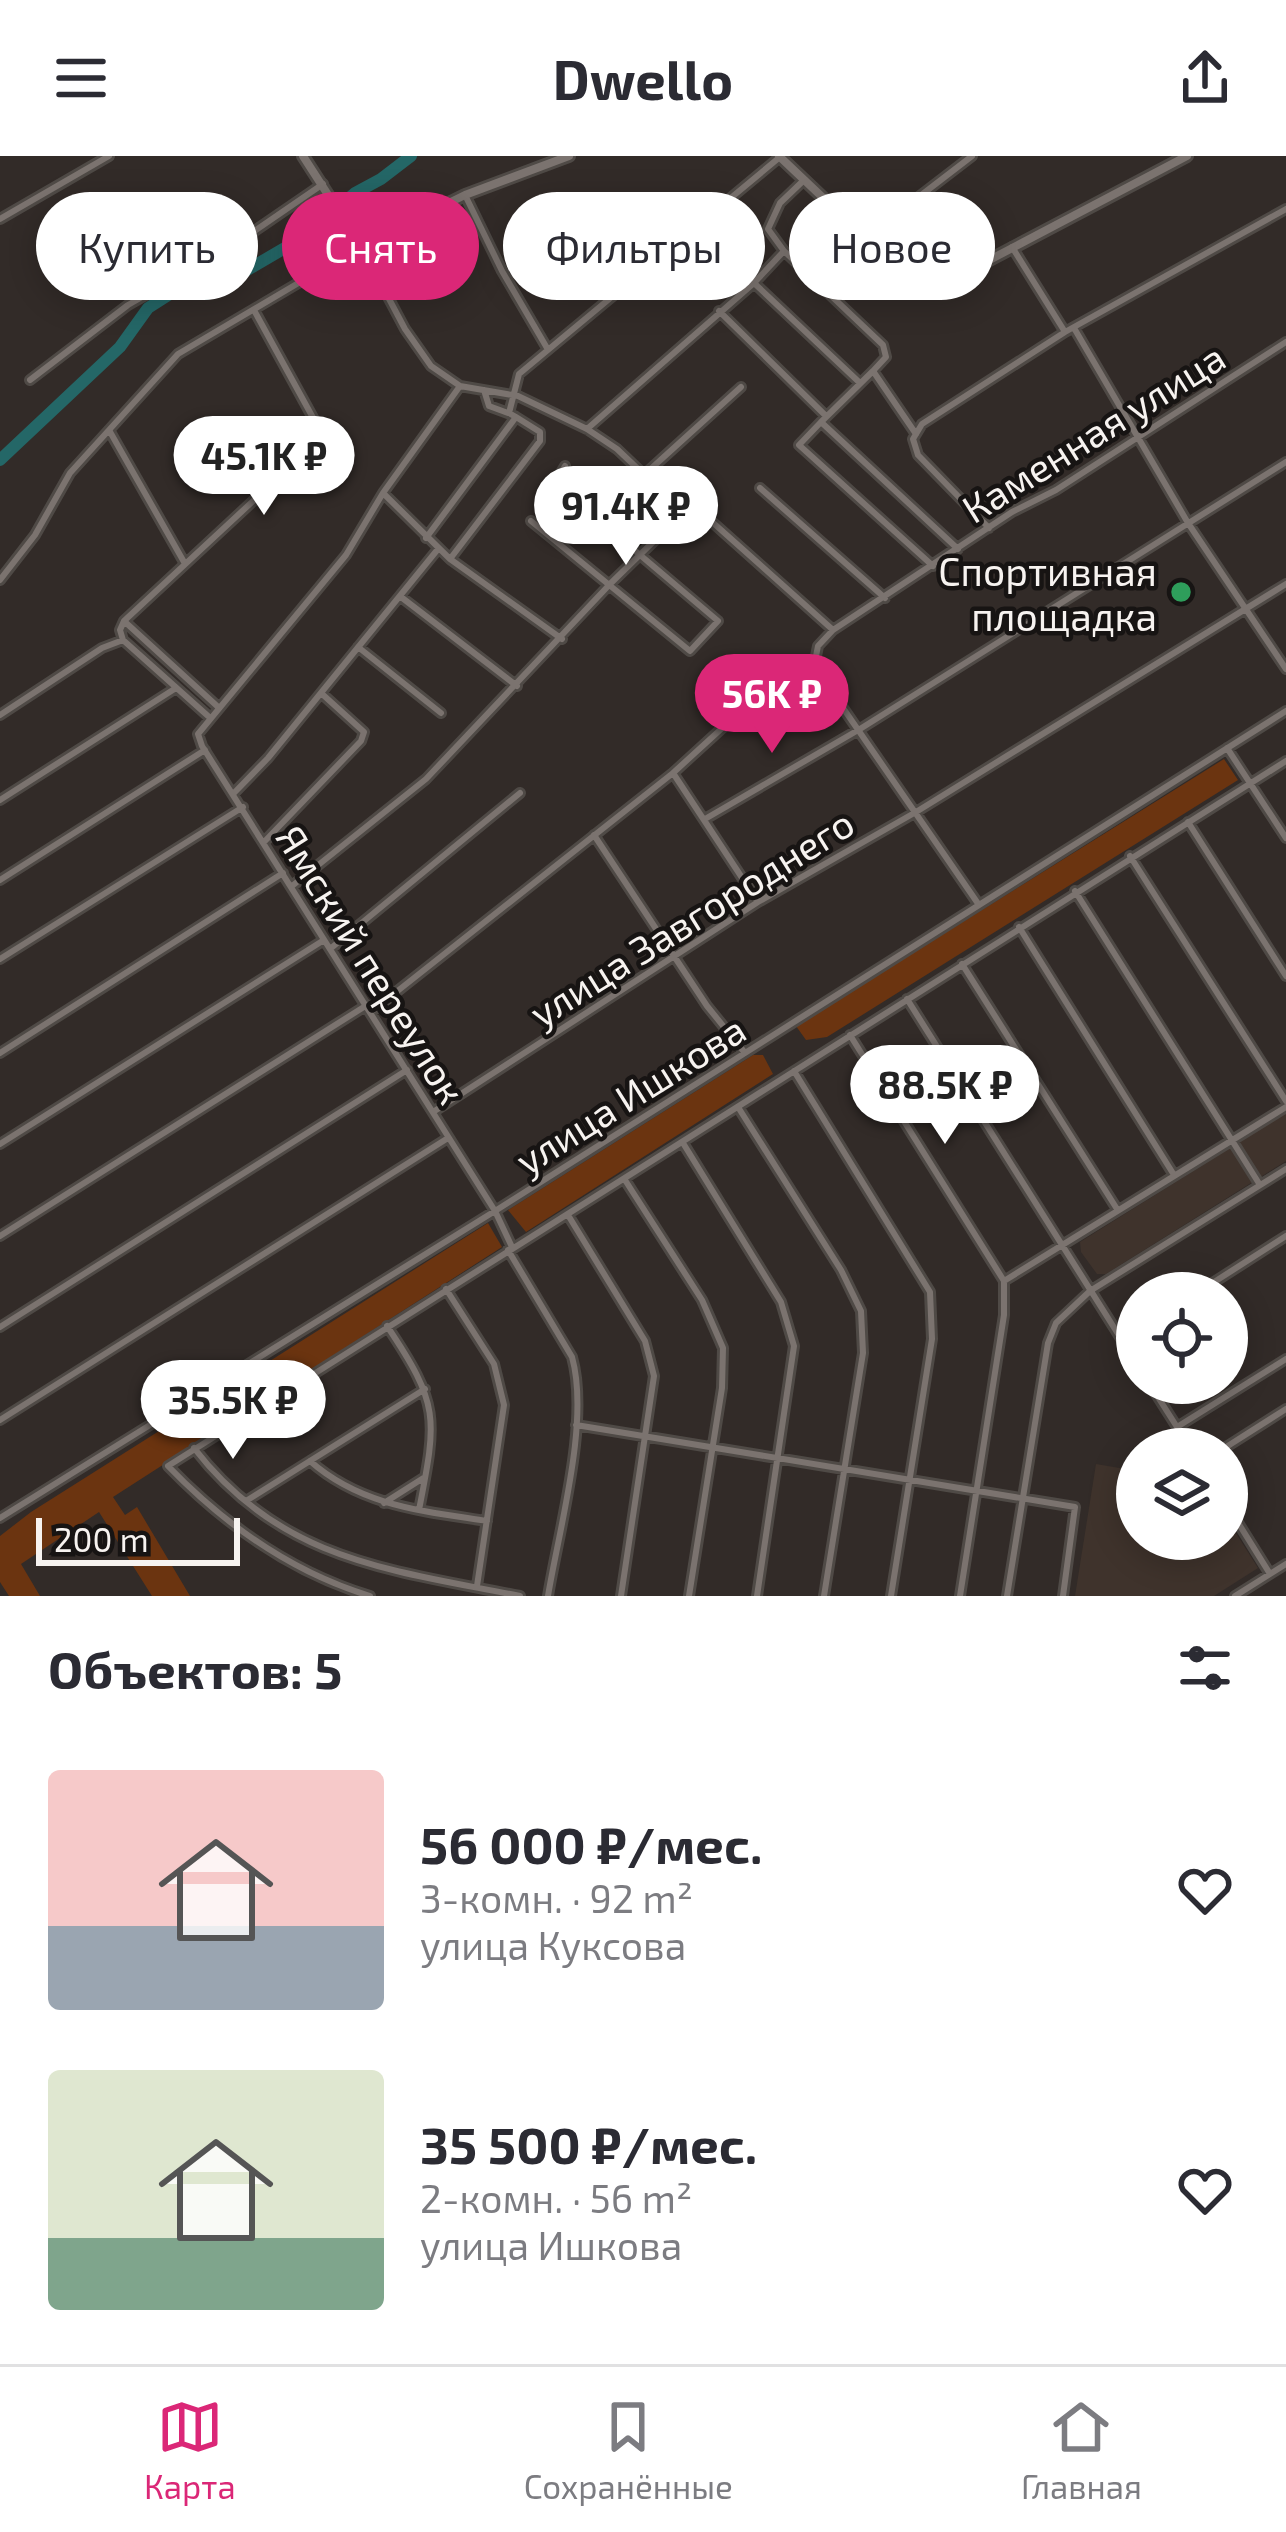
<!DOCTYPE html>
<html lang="ru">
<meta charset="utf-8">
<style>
:root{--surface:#fff;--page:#f7f7f7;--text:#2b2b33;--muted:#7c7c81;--line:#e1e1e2;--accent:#db2777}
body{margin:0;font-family:"Exo 2",sans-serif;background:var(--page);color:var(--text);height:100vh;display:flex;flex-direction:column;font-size:45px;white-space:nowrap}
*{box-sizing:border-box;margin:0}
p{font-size:39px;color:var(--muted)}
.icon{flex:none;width:66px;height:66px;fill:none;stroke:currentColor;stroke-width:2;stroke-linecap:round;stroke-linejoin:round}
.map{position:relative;height:1440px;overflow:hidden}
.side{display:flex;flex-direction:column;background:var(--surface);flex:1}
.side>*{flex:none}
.banner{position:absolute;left:36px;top:36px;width:1215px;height:108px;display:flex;gap:24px}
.fabs{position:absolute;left:1116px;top:1116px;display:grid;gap:24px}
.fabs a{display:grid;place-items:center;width:132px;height:132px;border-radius:50%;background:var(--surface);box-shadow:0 6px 30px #0003;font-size:60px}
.scale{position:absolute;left:36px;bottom:30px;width:204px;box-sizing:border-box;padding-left:12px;border:6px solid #f7f3f0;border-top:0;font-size:33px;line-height:42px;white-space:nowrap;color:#f7f3f0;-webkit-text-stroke:9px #171413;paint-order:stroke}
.price{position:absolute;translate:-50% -102px;padding:0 27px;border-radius:42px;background:#fff;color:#222;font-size:39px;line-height:78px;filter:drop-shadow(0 3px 6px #0008)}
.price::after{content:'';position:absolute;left:50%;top:72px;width:36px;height:27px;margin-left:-18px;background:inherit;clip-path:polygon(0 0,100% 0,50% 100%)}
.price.on{background:var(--accent);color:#fff}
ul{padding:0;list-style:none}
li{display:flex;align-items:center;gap:36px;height:300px;padding:0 48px}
li span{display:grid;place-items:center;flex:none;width:336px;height:240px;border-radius:12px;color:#555}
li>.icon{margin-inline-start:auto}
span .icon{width:144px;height:144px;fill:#fffc;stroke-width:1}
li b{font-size:51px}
h2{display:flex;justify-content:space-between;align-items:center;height:144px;padding:0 48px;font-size:51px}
.chip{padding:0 42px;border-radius:54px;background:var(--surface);box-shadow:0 6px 30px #0003;font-size:42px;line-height:108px}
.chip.on{background:var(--accent);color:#fff}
header{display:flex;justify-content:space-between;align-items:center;height:156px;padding:0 48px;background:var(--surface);font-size:54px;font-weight:700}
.tabs{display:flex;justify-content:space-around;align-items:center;height:168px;border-top:3px solid var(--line);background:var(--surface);font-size:33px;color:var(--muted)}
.tabs a{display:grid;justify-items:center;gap:6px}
.tabs .on{color:var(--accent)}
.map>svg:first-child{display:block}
.built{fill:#3f332c}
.green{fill:#6b3410}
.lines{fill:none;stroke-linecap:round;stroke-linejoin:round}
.river{stroke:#246767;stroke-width:12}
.minor-casing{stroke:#4f4a46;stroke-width:12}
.tertiary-casing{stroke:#4f4a46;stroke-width:14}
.minor{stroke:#7b736f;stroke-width:6}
.tertiary{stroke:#7b736f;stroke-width:8}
.leisure-dot{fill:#2e9e5b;stroke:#171413;stroke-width:4.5}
.labels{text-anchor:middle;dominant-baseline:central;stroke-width:9;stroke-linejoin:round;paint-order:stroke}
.street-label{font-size:39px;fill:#f7f3f0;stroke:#171413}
.poi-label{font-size:39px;fill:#f7f3f0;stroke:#171413;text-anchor:end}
</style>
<header><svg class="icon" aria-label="menu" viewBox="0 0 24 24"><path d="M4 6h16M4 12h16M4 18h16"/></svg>Dwello<svg class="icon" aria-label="share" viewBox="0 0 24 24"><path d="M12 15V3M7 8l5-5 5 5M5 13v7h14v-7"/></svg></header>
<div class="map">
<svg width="1286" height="1440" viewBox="0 0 1286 1440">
<rect width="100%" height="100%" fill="#322b28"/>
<path class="built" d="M 1286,957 L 1286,1005 L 1106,1118 L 1097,1118 L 1081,1096 L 1080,1086 Z
M 1096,1308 L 1137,1315 L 1137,1383 L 1227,1383 L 1227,1363 L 1258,1412 L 1214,1440 L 1075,1440 Z"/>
<path class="green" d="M 1224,603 L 1238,624 L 827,881 L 806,884 L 796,870 Z
M 753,899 L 763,899 L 773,918 L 526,1076 L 508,1054 Z
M 488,1067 L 502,1091 L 113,1341 L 125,1359 L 137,1351 L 190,1440 L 152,1440 L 99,1356 L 21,1408 L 40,1440 L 9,1440 L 0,1426 L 0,1380 L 31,1356 Z"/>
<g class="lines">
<path class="river" d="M 0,304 L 120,191 L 148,152 L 184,129 L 206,138 L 302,82 L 355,37 L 381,23 L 411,0"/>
<g class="minor-casing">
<path id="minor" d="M 803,25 L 780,47 L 768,73 L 784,95 L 883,189 L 886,201 L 873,215 L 916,278
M 465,39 L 502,115 L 547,192
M 0,63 L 109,0
M 864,83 L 972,0
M 1012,91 L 1065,176
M 754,127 L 860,227
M 719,155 L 826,260
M 1074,172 L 1188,367 L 1286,513
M 873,215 L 821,266 L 958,393
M 30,224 L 128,149 L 240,85 L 323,28
M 460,230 L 383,337 L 346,399 L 198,578 L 202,590 L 495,1055 L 512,1091
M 484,234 L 489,250 L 508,257
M 516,261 L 509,257 L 519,218 L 780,1
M 821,266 L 799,289 L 933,410
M 587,273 L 754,127 L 784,95
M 109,274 L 184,406
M 644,319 L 741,231
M 760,332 L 885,442
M 384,338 L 450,403 L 562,483
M 531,365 L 690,495 L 718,465 L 561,332 L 559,320 L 565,310
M 989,372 L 918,299 L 913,283 L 922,268 L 1065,176 L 1286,53
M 426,382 L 516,261 L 540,276 L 540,285 L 450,403
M 0,424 L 35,379 L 70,317 L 178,198 L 361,90 L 405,173 L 431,210 L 460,230 L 518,240 L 587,273 L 617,293 L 657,331 L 692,348 L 833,474
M 401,441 L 517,530
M 124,465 L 217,550
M 358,491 L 441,557
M 814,510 L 979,749
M 0,559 L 102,492 L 123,484
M 208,560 L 123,484 L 120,474 L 124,465 L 323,280 L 255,156
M 1227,592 L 1286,682
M 673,617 L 758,746
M 234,637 L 268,602 L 438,393
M 0,644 L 176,532
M 705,663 L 860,573 L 1286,306
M 1188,666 L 1286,820
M 594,679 L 707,850 L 745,897
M 265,685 L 361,585 L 364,576 L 321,537
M 1130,700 L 1286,945
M 0,724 L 205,594
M 292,730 L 426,623 L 611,427 L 692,348
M 1075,735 L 1260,1029
M 1019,771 L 1174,1019
M 330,793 L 520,637
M 0,803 L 243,651
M 962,808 L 1117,1053
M 907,843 L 1137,1208
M 371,856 L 673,617 L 754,543 L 814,510 L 818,490 L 833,474 L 1012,356 L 1056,334 L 1286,186
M 850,879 L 1004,1125
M 0,897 L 283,717
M 794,915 L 930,1136 L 932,1183 L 891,1440
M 738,951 L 841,1114 L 861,1155 L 863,1197 L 824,1440
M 433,956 L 758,746 L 916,656 L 1286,428
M 683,987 L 781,1146 L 794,1190 L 757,1440
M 0,988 L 324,784
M 625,1024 L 702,1144 L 723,1192 L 722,1232 L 689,1440
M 568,1059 L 645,1185 L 654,1220 L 621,1440
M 0,1080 L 367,849
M 508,1094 L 572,1201 C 590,1265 559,1373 548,1440
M 446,1133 L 494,1208 L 504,1249 L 477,1430
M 1197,1137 L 1286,1080
M 387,1170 C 440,1249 437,1262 419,1354
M 0,1171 L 407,914
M 1122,1184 L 1137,1175
M 1149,1227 L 1191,1293
M 0,1264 L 448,982
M 576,1269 L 1075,1351 L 1063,1440
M 1177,1271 L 1286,1203
M 194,1292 C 281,1405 391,1414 520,1440
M 1223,1293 L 1286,1253
M 310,1305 C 361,1350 423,1355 487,1365
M 246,1345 L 425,1233
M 384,1347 L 425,1321
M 1227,1349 L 1270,1418
M 0,1362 L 495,1055 L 1286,555
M 370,1440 C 291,1416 225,1369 168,1310 L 1286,605
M 960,1440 L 1004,1159 L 1004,1125 L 1286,951
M 1007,1440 L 1048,1187 L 1056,1167 L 1090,1135 L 1286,1013
M 1235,1440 L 1286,1408"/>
</g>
<g class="tertiary-casing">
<path id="tertiary" d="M 303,0 L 361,90 L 465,39 L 569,0
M 779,0 L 913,127 L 925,132 L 940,130 L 1187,0"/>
</g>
<use href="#minor" class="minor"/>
<use href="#tertiary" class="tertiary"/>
</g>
<circle class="leisure-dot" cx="1181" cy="436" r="12"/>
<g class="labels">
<g class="street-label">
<text transform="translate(1093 276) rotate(-32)">Каменная улица</text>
<text transform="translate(691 761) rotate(-32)">улица Завгороднего</text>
<text transform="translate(372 808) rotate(58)">Ямский переулок</text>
<text transform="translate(630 938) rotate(-32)">улица Ишкова</text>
</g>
<g class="poi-label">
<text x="1157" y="414">Спортивная<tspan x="1157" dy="45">площадка</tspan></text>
</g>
</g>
</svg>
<div class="fabs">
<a><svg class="icon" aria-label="locate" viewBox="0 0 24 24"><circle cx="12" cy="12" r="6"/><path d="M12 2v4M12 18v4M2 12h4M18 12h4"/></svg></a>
<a><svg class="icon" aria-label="layers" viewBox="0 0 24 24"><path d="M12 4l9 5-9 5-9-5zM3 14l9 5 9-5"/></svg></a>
</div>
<div class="scale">200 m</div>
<b class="price" style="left:264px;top:362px">45.1K ₽</b>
<b class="price" style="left:626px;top:412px">91.4K ₽</b>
<b class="price on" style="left:772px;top:600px">56K ₽</b>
<b class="price" style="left:945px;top:991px">88.5K ₽</b>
<b class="price" style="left:233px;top:1306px">35.5K ₽</b>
<div class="banner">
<a class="chip">Купить</a>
<a class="chip on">Снять</a>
<a class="chip">Фильтры</a>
<a class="chip">Новое</a>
</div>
</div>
<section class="side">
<h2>Объектов: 5<svg class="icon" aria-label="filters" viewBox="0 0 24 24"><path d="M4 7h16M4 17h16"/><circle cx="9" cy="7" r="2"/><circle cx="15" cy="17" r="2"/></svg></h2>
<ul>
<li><span style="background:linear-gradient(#f6c9c9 65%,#9aa5b1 0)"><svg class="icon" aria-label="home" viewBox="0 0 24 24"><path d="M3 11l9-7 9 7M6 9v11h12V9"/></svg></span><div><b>56 000 ₽/мес.</b><p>3-комн. · 92 m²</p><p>улица Куксова</p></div><svg class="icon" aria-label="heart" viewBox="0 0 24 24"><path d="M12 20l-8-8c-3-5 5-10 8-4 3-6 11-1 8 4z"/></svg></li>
<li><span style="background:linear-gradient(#dfe7d0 70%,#7fa58c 0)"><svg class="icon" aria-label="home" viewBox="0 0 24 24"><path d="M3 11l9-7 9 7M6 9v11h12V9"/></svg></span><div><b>35 500 ₽/мес.</b><p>2-комн. · 56 m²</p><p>улица Ишкова</p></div><svg class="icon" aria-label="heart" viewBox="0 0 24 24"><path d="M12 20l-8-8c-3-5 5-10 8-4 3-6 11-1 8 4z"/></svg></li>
</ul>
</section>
<nav class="tabs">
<a class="on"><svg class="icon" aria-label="map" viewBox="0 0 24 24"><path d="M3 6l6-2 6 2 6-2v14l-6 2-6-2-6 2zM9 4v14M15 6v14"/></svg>Карта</a>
<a><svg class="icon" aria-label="saved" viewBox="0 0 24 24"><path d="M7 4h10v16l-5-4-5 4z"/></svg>Сохранённые</a>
<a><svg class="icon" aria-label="home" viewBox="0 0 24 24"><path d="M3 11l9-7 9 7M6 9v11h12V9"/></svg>Главная</a>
</nav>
